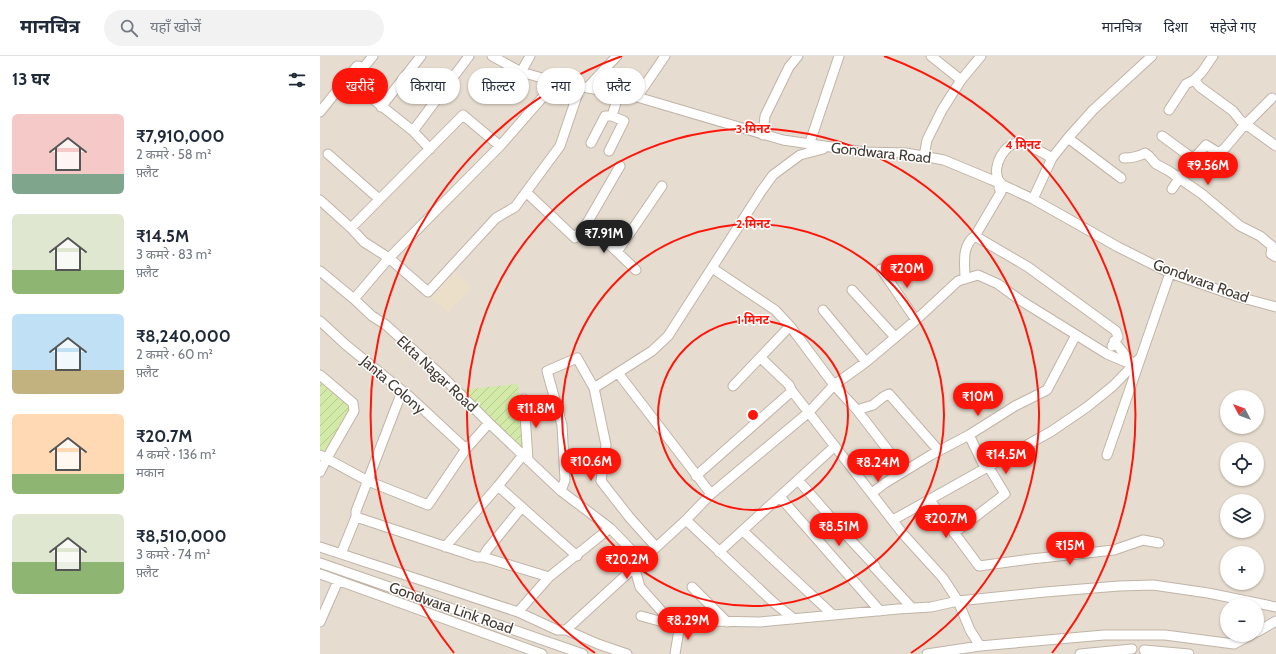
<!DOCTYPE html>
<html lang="hi">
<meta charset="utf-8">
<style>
:root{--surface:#fff;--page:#f2f2f3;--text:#1f2937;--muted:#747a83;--line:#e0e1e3;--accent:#ff160b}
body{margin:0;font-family:Cabin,"Noto Sans Devanagari",sans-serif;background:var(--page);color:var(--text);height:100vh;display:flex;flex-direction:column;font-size:15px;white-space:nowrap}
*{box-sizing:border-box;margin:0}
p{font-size:13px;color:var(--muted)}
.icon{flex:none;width:22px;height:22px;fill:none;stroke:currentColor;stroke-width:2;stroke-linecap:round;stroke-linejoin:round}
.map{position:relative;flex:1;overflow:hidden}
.drawer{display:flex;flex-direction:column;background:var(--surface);width:320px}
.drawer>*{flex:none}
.top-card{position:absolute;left:12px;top:12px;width:380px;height:36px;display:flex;gap:8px}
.needle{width:26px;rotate:311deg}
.fabs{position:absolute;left:900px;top:334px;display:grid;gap:8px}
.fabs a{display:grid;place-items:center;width:44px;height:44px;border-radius:50%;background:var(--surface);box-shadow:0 1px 3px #0004;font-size:20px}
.price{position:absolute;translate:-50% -34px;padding:0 9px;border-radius:14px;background:var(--accent);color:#fff;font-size:13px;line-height:26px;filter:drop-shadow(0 1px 2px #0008)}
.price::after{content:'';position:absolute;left:50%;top:24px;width:12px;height:9px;margin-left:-6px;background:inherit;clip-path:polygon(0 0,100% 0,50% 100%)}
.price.on{background:#222;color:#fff}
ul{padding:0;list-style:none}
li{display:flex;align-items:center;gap:12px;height:100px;padding:0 12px}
li span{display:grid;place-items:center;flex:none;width:112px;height:80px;border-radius:6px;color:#555}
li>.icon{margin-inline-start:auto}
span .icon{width:48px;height:48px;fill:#fffc;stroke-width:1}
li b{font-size:17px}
h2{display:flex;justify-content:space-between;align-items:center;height:48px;padding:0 12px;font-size:17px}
.pill{padding:0 14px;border-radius:18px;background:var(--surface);box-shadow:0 1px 3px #0004;font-size:14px;line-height:36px}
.pill.on{background:var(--accent);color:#fff}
header{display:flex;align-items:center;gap:24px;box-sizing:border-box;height:56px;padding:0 20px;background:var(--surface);border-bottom:1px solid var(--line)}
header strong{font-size:19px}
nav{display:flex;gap:22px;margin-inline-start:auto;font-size:14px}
.search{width:280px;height:36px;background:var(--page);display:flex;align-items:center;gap:10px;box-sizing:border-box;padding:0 14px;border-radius:22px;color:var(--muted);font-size:15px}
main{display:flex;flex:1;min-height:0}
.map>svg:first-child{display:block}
.residential{fill:#e6dccf;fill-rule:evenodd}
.education{fill:#ecdfca}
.garden{fill:url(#garden-furrows)}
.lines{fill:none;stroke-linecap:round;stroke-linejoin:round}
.minor-casing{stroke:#c0b4a7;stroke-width:11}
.minor{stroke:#fff;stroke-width:9}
.ring{fill:none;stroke:#ff160b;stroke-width:2}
.labels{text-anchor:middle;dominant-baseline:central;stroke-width:3;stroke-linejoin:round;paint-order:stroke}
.street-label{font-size:15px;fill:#433a32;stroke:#fff}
.centre{fill:#ff160b;stroke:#fff;stroke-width:2}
.ring-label{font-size:12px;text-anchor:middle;font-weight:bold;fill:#ff160b;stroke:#fff;stroke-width:3;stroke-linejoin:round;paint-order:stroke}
</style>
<header>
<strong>मानचित्र</strong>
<div class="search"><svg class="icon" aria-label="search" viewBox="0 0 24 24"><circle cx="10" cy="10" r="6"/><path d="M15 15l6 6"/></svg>यहाँ खोजें</div>
<nav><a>मानचित्र</a><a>दिशा</a><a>सहेजे गए</a></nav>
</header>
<main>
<section class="drawer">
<h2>13 घर<svg class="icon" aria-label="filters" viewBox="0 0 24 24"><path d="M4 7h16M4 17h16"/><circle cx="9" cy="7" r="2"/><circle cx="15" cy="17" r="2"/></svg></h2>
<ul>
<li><span style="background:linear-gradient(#f6c9c9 75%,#7fa58c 0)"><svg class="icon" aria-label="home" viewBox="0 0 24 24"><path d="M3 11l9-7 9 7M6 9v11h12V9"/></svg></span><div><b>₹7,910,000</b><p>2 कमरे · 58 m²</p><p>फ़्लैट</p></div></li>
<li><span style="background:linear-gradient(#dfe7d0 70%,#8fb573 0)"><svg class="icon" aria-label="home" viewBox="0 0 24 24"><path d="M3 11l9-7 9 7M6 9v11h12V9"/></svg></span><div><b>₹14.5M</b><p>3 कमरे · 83 m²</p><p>फ़्लैट</p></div></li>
<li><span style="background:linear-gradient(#bfe0f5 70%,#c2b280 0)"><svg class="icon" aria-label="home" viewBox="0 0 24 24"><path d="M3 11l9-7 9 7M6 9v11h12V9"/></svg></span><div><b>₹8,240,000</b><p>2 कमरे · 60 m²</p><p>फ़्लैट</p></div></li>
<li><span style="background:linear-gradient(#ffd9b3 75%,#8fb573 0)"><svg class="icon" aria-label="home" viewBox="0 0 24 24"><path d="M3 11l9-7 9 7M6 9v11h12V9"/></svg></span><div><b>₹20.7M</b><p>4 कमरे · 136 m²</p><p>मकान</p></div></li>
<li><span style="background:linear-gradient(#dfe7d0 60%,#8fb573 0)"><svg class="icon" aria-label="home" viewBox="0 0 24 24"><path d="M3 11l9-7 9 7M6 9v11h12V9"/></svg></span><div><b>₹8,510,000</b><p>3 कमरे · 74 m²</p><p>फ़्लैट</p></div></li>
</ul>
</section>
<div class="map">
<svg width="956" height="598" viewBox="0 0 956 598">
<defs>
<pattern id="garden-furrows" width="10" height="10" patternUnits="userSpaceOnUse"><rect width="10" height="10" fill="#d2e9a7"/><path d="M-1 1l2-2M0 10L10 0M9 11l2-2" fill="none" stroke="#b6c990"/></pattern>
</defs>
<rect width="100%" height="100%" fill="#f2ebe1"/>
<path class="residential" d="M 0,0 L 956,0 L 956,598 L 0,598 ZM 907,341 L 937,341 L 937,371 L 907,371 ZM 907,393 L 937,393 L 937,423 L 907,423 ZM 907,445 L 937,445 L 937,475 L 907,475 ZM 907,497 L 937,497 L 937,527 L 907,527 ZM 907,549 L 937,549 L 937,579 L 907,579 Z"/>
<path class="education" d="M 132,213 L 151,232 L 128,257 L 109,239 Z"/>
<path class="garden" d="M 0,319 L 33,347 L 7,402 L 0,399 Z
M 198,328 L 205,398 L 141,334 Z"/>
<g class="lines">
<g class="minor-casing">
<path id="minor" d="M 172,0 L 201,16 L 236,26 L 317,41 L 463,84 L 545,96 L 586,97 L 624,104 L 672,124 L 713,143 L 798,191 L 850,217 L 919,241 L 956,251
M 611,0 L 641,24
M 201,16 L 210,0
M 874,24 L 880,31 L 913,55 L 920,64 L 956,90
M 39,32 L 93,75 L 110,93
M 267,32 L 297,0
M 317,41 L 345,0
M 61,51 L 101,0
M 849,54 L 866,28 L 874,24 L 882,16 L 893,0
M 0,56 L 37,10 L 44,11 L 53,0
M 93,75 L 149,0
M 443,79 L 445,60 L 469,11 L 478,0
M 842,80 L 868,99 L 872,104
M 748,82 L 801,122
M 271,87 L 285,60 L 292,60
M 489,89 L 519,0
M 180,90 L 143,59 L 31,172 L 44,186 L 69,202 L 108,236 L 176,162 L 195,151 L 240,90 L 260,31
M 289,95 L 304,65 L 292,60 L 299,37
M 8,98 L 59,143
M 604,100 L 607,84 L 622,54 L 641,24 L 661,0
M 804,102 C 811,102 818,101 825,97 L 829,100 L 836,108 L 849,115 L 882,138 L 920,170 L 940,180 L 952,190 L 951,198 L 956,201
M 852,133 L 869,108 L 886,89 L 899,97 L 905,92 L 921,73 L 952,42
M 206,136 L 255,182 L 267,167 L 300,110
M 713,143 L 732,102 L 748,82 L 773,54 L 832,0
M 0,144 L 31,172
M 267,167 L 316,214
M 655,180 L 708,211 L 796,275 L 798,281 L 792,290
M 297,196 L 342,130
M 561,213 L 596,264
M 0,215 L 34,243 L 52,260 L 66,269 L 119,317 L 169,367 L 241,435 L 290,472 L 321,504
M 645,223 C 645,208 641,190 655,180 L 681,136 L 679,132 L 684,130 C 682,128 679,126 678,123 C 672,110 685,85 701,87 C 708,88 725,98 732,102
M 532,234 L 575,281
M 34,243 L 69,202 L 180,90 L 236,26
M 503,254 L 546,306
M 0,265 L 26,289 L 90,341 L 146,393
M 441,302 L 469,329 L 472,335 L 583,478 L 623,522 L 638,545 L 650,574 L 660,590
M 298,317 L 391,438
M 0,319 L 33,347 L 34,355 L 7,402 L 0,416
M 413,330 L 470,270
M 274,332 L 332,295 L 348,280 L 442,134 L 453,119 L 480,99 L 503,93
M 204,343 L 208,404
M 537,354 L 553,349 L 563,341 L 569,338 L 619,395
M 649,379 L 665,412
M 0,399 L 48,425 L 108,449 L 146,393 L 169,367
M 787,399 L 850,217
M 584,415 L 537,354 L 514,329 L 546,306 L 596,264 L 638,225 L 658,219 L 678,228 L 700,244 L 787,298 L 813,309 L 794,285
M 376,420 L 472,335
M 478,424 L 527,480 L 555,510 L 554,511 L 592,552
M 178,430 L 257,500
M 241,435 L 245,424 L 242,369 L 227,315 L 257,302 L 274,332 L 286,389 L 281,425 L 310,462 L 336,491
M 552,437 L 565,427 L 611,399 L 649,379 L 695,350 L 727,334 L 756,279
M 460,441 L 560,555
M 609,443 L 659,510 L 711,503 L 794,494 L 823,484 L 839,487
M 36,461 L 157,501 L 163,501 L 229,521
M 366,464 L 453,546 L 474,563
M 573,464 L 732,375 L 767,351 L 793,330 L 820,302
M 423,475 L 513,559
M 634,477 L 685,438 L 668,410
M 0,491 L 198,556 L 237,574 L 246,574 L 278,588 L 307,598
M 125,491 L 178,430 L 203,399
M 399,496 L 515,390
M 21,498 L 36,461 L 36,455 L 76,351 L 82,336
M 163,501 L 167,494 L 202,451
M 0,507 L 263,598
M 314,510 L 320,531 L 354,569
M 0,518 L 222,598
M 372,531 L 407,566
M 198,556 L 229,521 L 290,472
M 321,560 L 354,569 L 387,565 L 440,566 L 578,553 L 611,551 L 638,545 L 725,536 L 799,530 L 833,529 L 888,537 L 956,551
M 0,566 L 18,525
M 246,574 L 366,464 L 391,438 L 489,356 L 514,329 L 470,270 L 455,254 L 392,212
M 937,576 L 956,565
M 824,594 L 869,598
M 355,598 L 360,568
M 607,598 L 660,590 L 784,579 L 845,579 L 914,588 L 931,579
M 760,598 L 812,593"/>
</g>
<use href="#minor" class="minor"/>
</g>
<g class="ring">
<circle cx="433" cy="359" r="95"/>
<circle cx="433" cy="359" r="191"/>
<path d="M275 597A286 286 0 1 1 591 597"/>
<path d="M134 597A382 382 0 0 1 302 0M564 0A382 382 0 0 1 732 597"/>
</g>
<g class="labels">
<g class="street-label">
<text transform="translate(561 97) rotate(6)">Gondwara Road</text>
<text transform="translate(881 225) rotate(20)">Gondwara Road</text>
<text transform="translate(117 318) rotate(43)">Ekta Nagar Road</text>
<text transform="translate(73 329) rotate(41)">Janta Colony</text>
<text transform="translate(131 552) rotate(19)">Gondwara Link Road</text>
</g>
</g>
<circle cx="433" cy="359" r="6" class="centre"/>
<g class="ring-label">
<text x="433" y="77">3 मिनट</text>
<text x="703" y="93">4 मिनट</text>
<text x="433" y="172">2 मिनट</text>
<text x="433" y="268">1 मिनट</text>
</g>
</svg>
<div class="fabs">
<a><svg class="needle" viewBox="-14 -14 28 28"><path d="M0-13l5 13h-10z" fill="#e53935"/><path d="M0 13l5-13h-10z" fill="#747a83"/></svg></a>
<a><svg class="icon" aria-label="locate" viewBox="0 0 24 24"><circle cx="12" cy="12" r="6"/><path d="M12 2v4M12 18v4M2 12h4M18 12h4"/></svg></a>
<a><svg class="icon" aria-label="layers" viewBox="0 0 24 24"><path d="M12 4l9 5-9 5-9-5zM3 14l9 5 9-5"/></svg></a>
<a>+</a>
<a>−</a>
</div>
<b class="price" style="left:888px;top:130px">₹9.56M</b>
<b class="price on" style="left:284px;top:198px">₹7.91M</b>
<b class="price" style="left:587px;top:233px">₹20M</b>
<b class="price" style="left:658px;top:361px">₹10M</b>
<b class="price" style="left:216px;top:373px">₹11.8M</b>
<b class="price" style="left:686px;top:419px">₹14.5M</b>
<b class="price" style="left:271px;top:426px">₹10.6M</b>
<b class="price" style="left:558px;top:427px">₹8.24M</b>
<b class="price" style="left:626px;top:483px">₹20.7M</b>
<b class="price" style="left:519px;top:491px">₹8.51M</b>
<b class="price" style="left:750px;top:510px">₹15M</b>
<b class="price" style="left:307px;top:524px">₹20.2M</b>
<b class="price" style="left:368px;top:585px">₹8.29M</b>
<div class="top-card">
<a class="pill on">खरीदें</a>
<a class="pill">किराया</a>
<a class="pill">फ़िल्टर</a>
<a class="pill">नया</a>
<a class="pill">फ़्लैट</a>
</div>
</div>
</main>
